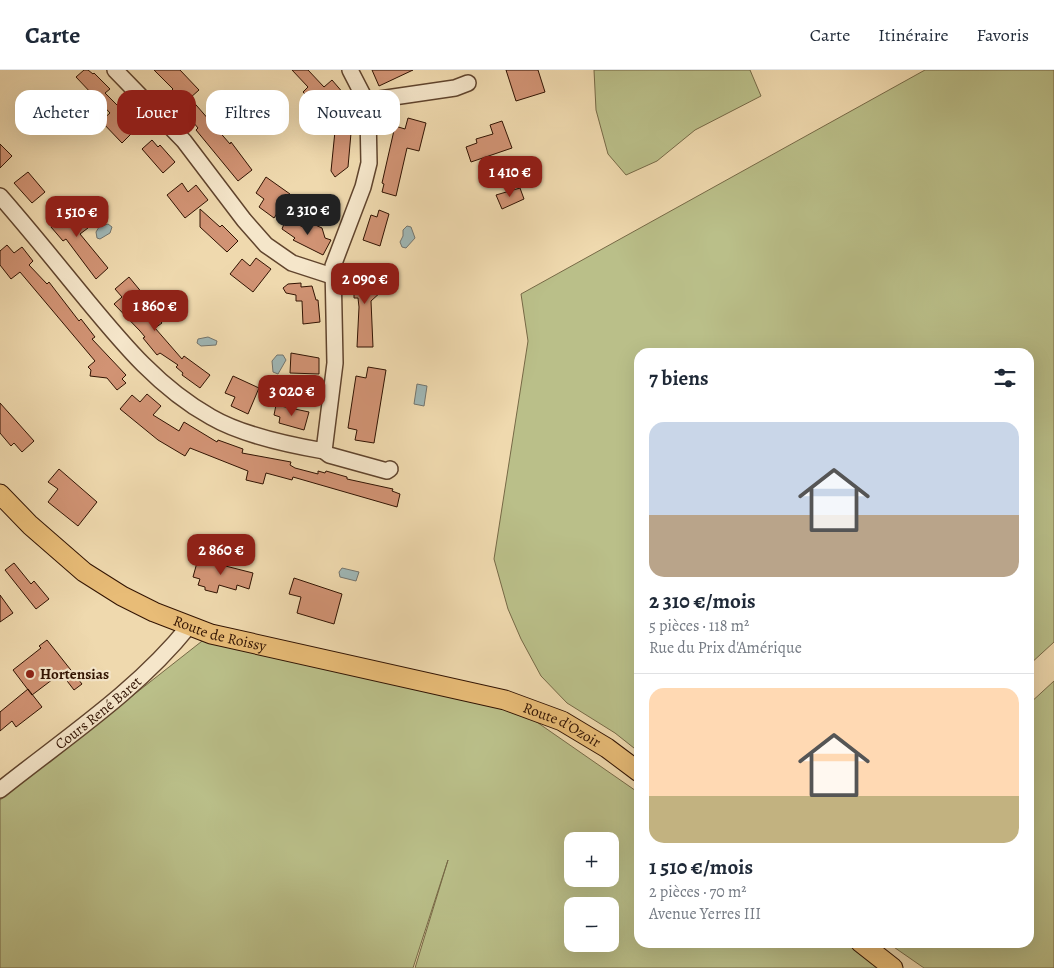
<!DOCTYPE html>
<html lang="fr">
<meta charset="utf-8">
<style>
:root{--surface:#fff;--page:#f2f2f3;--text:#1f2937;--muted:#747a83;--line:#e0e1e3;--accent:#8f2418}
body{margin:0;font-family:Alegreya,serif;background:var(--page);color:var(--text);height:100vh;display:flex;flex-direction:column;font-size:19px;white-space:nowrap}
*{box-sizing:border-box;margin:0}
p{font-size:16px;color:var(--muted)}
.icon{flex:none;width:28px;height:28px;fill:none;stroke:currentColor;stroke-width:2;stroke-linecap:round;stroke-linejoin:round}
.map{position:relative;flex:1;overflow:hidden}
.panel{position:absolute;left:634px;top:278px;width:400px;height:600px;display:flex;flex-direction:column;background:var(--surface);border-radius:15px;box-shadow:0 5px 20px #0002}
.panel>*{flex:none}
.guide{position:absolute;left:15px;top:20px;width:475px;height:45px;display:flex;gap:10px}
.tools{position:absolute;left:564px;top:762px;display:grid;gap:10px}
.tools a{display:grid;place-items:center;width:55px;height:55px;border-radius:10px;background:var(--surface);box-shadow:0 5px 20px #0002;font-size:25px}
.price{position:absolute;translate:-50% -42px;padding:0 11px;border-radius:10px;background:var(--accent);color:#fff;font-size:16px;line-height:32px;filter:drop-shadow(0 1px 2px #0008)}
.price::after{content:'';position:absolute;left:50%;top:30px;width:15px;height:11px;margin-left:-8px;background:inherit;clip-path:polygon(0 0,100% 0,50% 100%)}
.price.current{background:#222;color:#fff}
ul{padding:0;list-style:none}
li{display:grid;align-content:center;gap:10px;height:265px;padding:0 15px}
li+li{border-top:1px solid var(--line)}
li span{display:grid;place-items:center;height:155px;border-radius:15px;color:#555}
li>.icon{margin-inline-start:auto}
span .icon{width:90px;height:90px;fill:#fffc;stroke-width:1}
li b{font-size:21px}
h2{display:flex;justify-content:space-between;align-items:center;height:60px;padding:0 15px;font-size:21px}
.tag{padding:0 18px;border-radius:15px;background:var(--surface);box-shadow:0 5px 20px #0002;font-size:18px;line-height:45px}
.tag.current{background:var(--accent);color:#fff}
header{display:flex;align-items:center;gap:30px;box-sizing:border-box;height:70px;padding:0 25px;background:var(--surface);border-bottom:1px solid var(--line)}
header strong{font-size:24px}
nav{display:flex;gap:28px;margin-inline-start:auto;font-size:18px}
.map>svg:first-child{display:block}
.green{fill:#babf89;stroke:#766946;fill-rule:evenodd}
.water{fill:#9fb7b6;stroke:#73756e}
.building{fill:#d19374;stroke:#311302}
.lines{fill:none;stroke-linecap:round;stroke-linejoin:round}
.minor-casing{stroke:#60442d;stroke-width:18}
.major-casing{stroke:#311302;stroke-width:21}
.minor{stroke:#f5e6ca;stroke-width:15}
.major{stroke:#e8bc77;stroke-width:19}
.poi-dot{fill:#8f2418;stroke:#f5e6ca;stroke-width:2}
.labels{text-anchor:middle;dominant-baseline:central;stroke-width:4.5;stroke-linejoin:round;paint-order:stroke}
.street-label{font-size:15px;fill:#311302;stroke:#f5e6ca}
.poi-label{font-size:15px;font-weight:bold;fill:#311302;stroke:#f5e6ca;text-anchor:start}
</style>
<header>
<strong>Carte</strong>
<nav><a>Carte</a><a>Itinéraire</a><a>Favoris</a></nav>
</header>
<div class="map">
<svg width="1054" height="898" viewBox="0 0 1054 898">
<rect width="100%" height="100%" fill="#efd9ae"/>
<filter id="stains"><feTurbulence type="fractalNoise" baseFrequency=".004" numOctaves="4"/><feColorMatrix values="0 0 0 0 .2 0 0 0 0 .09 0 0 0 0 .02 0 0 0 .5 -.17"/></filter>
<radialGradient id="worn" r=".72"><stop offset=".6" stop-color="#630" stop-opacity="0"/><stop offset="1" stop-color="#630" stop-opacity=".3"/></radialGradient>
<path class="green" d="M 594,0 L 750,0 L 761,26 L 695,60 L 657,91 L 626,105 L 608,84 L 596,40 Z
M 925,0 L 1054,0 L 1054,572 L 1029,595 L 1029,282 L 639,282 L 639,682 L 615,663 L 567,633 L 541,606 L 521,569 L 508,539 L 494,489 L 528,271 L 521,224 Z
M 211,564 L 505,630 L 639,723 L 639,872 L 846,873 L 879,898 L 415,898 L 448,790 L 413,898 L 0,898 L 0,730 ZM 572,771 L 610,771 L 610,809 L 572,809 ZM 572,836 L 610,836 L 610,874 L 572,874 Z
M 1054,611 L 1054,898 L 924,898 L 888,873 L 1029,872 L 1029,634 Z"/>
<path class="water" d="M 348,36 L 356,45 L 351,50 L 349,48 L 339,57 L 333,49 Z
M 303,135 L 317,142 L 316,147 L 313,149 L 299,142 Z
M 108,154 L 112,157 L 110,163 L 100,169 L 97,168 L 96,162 L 99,157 Z
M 407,156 L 411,157 L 415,168 L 406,178 L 402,177 L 400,172 L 403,166 L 403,160 Z
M 391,197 L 396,201 L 389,209 L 388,216 L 383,217 L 379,210 Z
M 208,267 L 217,271 L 216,275 L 201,276 L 197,273 L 198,269 Z
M 277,285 L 283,285 L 286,290 L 278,304 L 273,302 L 272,291 Z
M 417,314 L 427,316 L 424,336 L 414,334 Z
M 217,467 L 236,472 L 234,481 L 215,476 Z
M 342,498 L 359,502 L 356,511 L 340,507 L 339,502 Z"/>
<path class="building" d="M 84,0 L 88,0 L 93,4 L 94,3 L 110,19 L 105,23 L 125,43 L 129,39 L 142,53 L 122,73 L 101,51 L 110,43 L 76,7 Z
M 154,0 L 180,0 L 199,20 L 190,28 L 230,74 L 231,72 L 252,100 L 238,111 L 196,60 L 198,58 L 193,52 L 181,38 L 178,40 L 166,26 L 173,19 Z
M 292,0 L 308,0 L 324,17 L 332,10 L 344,24 L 323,43 L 303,22 L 308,17 Z
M 372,0 L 413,0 L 379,16 Z
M 506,0 L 538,0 L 545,22 L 516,31 Z
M 408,48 L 426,53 L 419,81 L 407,78 L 396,126 L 382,122 L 384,114 L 382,113 L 395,56 L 405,59 Z
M 502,51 L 512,78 L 471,92 L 466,77 L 477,73 L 476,69 L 493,64 L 490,55 Z
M 335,61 L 351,63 L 348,97 L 335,107 L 331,101 Z
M 152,70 L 158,77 L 160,75 L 175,92 L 163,103 L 142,79 Z
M 0,74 L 12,86 L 0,98 Z
M 28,102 L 45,122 L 32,133 L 14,113 Z
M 266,107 L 290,124 L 274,148 L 259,137 L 264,129 L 256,123 Z
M 182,113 L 188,122 L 196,115 L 208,130 L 185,148 L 167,125 Z
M 520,118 L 524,129 L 502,139 L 496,125 Z
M 66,130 L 88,158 L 80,164 L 108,198 L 96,209 L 66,169 L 63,171 L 51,157 L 59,150 L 52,142 Z
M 200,139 L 220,157 L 222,155 L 238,171 L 227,182 L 200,157 Z
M 379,140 L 389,144 L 380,176 L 363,170 L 371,145 L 377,147 Z
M 286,149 L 303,157 L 313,154 L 322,158 L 325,168 L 331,170 L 323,185 L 293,170 L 295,168 L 282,159 Z
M 7,175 L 14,183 L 22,177 L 33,191 L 29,195 L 47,214 L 49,212 L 79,251 L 81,249 L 95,267 L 92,269 L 126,305 L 122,309 L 126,313 L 117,320 L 107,308 L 90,306 L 91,300 L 88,297 L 95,291 L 20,202 L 11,209 L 0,195 L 0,181 Z
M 256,188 L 271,199 L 253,222 L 230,204 L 242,189 L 250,196 Z
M 358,196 L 371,197 L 370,208 L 382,221 L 371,231 L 373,277 L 357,277 L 359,237 L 358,228 L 354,228 L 354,205 L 357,205 Z
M 129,207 L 148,230 L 128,246 L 157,247 L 162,253 L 155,258 L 182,289 L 184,286 L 210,305 L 200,318 L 182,305 L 183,303 L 176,297 L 178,295 L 160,283 L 157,285 L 143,268 L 145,267 L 140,261 L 114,234 L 122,227 L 115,219 Z
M 301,213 L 301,217 L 312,216 L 316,230 L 318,230 L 320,252 L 303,254 L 302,231 L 296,231 L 296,225 L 286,223 L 283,218 L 288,214 Z
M 291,283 L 319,288 L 319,304 L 290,303 Z
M 368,297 L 386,300 L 374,373 L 355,370 L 357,360 L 348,358 L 356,306 L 366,308 Z
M 233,306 L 259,318 L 248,344 L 231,336 L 235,327 L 225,323 Z
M 147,324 L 161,336 L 153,345 L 179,361 L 184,352 L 217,372 L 218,370 L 243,379 L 242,383 L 291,392 L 290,395 L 295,398 L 318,404 L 318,401 L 325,403 L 326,401 L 347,407 L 347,409 L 393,419 L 392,421 L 400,424 L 397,437 L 293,407 L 292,410 L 266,403 L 263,414 L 246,410 L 248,401 L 190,378 L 185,386 L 158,370 L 120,339 L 132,325 L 140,332 Z
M 0,333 L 34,371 L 22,382 L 14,373 L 11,376 L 0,363 Z
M 276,335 L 309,342 L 304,360 L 279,353 L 280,347 L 274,345 Z
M 59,399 L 97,432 L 78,456 L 48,432 L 58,419 L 48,412 Z
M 198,489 L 253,503 L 249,519 L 237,515 L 236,520 L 219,515 L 217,523 L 205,520 L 205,517 L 198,515 L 200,509 L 193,507 Z
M 14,493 L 31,514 L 34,511 L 49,529 L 36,539 L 5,500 Z
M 294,508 L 342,524 L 334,554 L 297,543 L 301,527 L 289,524 Z
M 0,525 L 13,543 L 0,552 Z
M 47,570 L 82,614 L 74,620 L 61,603 L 32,625 L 13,600 L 41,578 L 39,576 Z
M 28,619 L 42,637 L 16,657 L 12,651 L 0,661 L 0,642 Z"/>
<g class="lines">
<g class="minor-casing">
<g id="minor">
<path d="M 115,0 L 184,71 L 244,150 L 266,175 L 292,193 L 332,206"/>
<path d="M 366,31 L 455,18 L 468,13"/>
<path d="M 0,126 C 29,159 57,194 85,228 C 123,274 159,318 211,347 C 242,365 289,375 324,381 L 335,293 L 333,196 L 363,117 L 369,93 L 368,44 L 366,31 L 350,0"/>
<path d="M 324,381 L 329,385 L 387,401 L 390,399"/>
<path id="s1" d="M 0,720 C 65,668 137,621 189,556"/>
</g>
</g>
<g class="major-casing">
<g id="major">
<path id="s2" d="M 0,424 L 30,455 L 84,502 L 122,526 L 154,542 L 211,564 L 505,630 L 562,651 L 607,678 L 639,702"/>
<path d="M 860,872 L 893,898"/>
</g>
</g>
<use href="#minor" class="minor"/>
<use href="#major" class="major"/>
</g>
<circle class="poi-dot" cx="30" cy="604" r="5"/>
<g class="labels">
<g class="street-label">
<text stroke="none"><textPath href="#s2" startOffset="265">Route de Roissy</textPath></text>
<text stroke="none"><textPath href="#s1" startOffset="125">Cours René Baret</textPath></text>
<text stroke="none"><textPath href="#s2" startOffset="620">Route d'Ozoir</textPath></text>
</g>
<g class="poi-label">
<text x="40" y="604">Hortensias</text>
</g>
</g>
<rect width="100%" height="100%" filter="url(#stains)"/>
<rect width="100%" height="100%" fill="url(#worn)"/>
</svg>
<div class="tools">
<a>+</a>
<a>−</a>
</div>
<b class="price" style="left:510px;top:128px">1 410 €</b>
<b class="price current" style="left:308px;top:166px">2 310 €</b>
<b class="price" style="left:77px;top:168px">1 510 €</b>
<b class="price" style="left:365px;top:235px">2 090 €</b>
<b class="price" style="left:155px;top:262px">1 860 €</b>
<b class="price" style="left:292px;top:347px">3 020 €</b>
<b class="price" style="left:221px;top:506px">2 860 €</b>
<div class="guide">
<a class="tag">Acheter</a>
<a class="tag current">Louer</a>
<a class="tag">Filtres</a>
<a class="tag">Nouveau</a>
</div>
<section class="panel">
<h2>7 biens<svg class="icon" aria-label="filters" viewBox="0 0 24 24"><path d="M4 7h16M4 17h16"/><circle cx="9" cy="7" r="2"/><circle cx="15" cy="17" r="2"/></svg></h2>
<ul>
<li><span style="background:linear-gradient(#c9d6e8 60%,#b9a48a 0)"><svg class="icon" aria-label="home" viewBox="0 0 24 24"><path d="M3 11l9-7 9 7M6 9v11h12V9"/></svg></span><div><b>2 310 €/mois</b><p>5 pièces · 118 m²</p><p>Rue du Prix d'Amérique</p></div></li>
<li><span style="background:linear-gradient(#ffd9b3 70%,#c2b280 0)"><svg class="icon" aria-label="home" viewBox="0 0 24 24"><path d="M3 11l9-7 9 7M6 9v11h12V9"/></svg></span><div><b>1 510 €/mois</b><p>2 pièces · 70 m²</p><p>Avenue Yerres III</p></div></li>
</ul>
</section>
</div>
